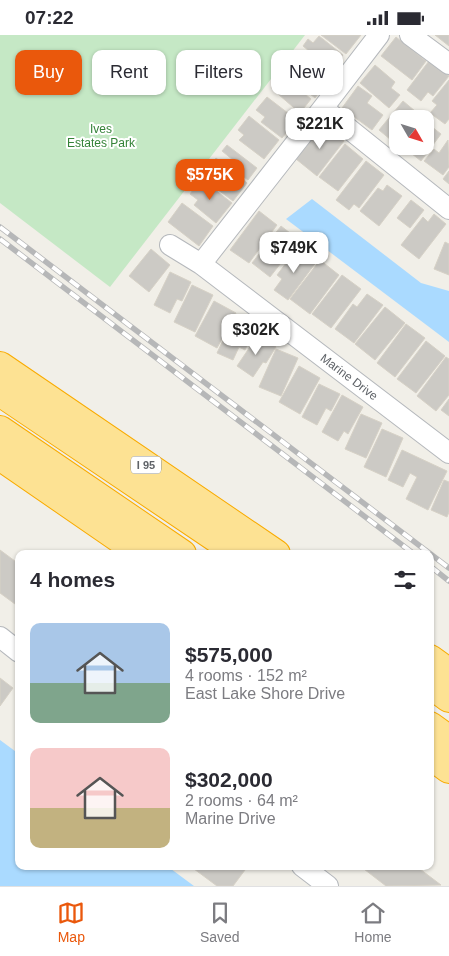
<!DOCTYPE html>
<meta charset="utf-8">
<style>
:root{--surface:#fff;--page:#f2f2f3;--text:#2b2b33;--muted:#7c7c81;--line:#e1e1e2;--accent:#ea580c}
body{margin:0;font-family:Helvetica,sans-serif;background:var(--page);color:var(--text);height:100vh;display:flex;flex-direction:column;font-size:19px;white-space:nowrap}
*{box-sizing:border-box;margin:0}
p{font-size:16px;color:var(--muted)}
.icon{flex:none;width:28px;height:28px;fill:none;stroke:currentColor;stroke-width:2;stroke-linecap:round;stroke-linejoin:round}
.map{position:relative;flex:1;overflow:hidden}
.sheet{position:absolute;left:15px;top:515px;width:419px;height:320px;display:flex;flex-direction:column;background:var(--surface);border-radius:10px;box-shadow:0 1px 4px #0004}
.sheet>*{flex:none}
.hud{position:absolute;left:15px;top:15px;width:420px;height:45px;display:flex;gap:10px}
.needle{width:32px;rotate:129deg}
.tools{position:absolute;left:389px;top:75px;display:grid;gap:10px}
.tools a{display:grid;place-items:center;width:45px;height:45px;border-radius:10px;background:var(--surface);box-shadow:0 1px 4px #0004;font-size:25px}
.price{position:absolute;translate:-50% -42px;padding:0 11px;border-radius:10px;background:#fff;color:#222;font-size:16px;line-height:32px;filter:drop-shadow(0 1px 2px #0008)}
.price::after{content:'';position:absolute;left:50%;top:30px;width:15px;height:11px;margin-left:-8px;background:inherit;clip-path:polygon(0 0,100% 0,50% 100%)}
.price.active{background:var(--accent);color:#fff}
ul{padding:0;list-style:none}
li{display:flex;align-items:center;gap:15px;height:125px;padding:0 15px}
li span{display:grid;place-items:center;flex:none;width:140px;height:100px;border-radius:10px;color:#555}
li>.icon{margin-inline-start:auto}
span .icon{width:60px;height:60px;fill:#fffc;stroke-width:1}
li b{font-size:21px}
h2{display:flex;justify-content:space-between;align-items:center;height:60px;padding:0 15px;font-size:21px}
.tag{padding:0 18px;border-radius:10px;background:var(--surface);box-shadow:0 1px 4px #0004;font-size:18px;line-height:45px}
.tag.active{background:var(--accent);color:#fff}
.status{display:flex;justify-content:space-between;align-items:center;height:35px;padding:0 25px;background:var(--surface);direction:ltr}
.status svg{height:14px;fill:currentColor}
.tabs{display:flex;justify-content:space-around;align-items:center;height:70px;border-top:1px solid var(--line);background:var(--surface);font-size:14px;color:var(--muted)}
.tabs a{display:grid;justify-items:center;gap:2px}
.tabs .active{color:var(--accent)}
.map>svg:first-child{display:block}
.green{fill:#c5e8c5}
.water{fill:#aadaff}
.building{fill:#cccac5;stroke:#d6d1c6}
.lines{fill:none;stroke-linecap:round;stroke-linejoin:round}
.minor-casing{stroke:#b5b8bc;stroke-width:22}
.highway-casing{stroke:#f9ab00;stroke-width:30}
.minor{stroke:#fff;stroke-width:20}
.highway{stroke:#fde293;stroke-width:28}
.rail-casing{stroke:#b6b7b8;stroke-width:5.5}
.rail{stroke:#fff;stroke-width:4;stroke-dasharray:11;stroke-linecap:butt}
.labels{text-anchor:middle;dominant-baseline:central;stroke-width:4;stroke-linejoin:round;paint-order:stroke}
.shield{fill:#fff;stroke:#8f9295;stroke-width:1}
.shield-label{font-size:11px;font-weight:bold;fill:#5f6368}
.park-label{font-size:12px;fill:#348238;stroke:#fff}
.street-label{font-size:12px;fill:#5f6368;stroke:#fff}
</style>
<div class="status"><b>07:22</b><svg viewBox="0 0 49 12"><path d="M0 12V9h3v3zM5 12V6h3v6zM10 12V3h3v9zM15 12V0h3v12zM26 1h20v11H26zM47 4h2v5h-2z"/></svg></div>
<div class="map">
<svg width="449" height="851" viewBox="0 0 449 851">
<rect width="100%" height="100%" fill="#f1efe8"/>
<path class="green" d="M 0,0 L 305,0 L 110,252 L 0,168 Z"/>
<path class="water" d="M 312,164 L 421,248 L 449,256 L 449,307 L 286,184 Z
M 0,705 L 19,719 L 19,831 L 167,831 L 194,851 L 0,851 Z"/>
<path class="building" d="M 321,0 L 361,0 L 346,19 Z
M 435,0 L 449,0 L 449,11 Z
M 319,1 L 343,20 L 328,39 L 305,21 L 309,16 L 303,11 L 308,4 L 313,8 Z
M 396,2 L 426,26 L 412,45 L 381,21 Z
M 298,19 L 330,43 L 315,63 L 294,46 L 298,41 L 288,33 Z
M 429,26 L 449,41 L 433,61 L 428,57 L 421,66 L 407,55 Z
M 375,30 L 395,47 L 391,53 L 400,60 L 389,73 L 360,48 Z
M 282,40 L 311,64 L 300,78 L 271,53 Z
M 449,45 L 449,84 L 445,89 L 430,78 L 437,70 L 432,66 Z
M 358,51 L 372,61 L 367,68 L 383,80 L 372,95 L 342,73 Z
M 267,62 L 297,85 L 282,103 L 261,87 L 265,82 L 256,75 Z
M 403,66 L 421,81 L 419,84 L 398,84 L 397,110 L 379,95 Z
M 249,81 L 279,105 L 264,124 L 239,105 L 244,100 L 238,95 Z
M 427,88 L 441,99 L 421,126 L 402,111 L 425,111 L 425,90 Z
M 323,90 L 344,106 L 317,141 L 296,124 Z
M 448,105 L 449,132 L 443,140 L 424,126 L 434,114 L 439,118 Z
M 345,109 L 363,124 L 338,156 L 319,142 Z
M 227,110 L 257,133 L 248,145 L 229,131 L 233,125 L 222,116 Z
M 216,123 L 247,148 L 233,166 L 209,148 L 213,142 L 206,137 Z
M 366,126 L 384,140 L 359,173 L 354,169 L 349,175 L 336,165 Z
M 449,136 L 449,149 L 443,144 Z
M 201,144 L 232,168 L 216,188 L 194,170 L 198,165 L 190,159 Z
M 387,150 L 402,161 L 379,191 L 360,176 L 378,153 L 383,156 Z
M 411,165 L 424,175 L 410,193 L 397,183 Z
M 182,168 L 213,191 L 199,211 L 168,187 Z
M 259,176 L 277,190 L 249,228 L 230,215 Z
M 434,179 L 446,189 L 419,224 L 401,210 L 423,182 L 428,187 Z
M 281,191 L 299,205 L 270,242 L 252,228 Z
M 445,207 L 449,209 L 449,240 L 434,234 Z
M 151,214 L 170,230 L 149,257 L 129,241 Z
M 304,215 L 317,226 L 288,265 L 274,255 L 282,244 L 277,240 L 293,219 L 299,222 Z
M 320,225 L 339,240 L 310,279 L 290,264 Z
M 170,237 L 191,247 L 182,266 L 177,264 L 170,278 L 154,270 Z
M 342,240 L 361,254 L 331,293 L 312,279 Z
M 192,250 L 213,260 L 195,297 L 174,287 Z
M 367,259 L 383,270 L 354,308 L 335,294 L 353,269 L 357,272 Z
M 214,266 L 236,278 L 217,313 L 195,301 Z
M 385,272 L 405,288 L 375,325 L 355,309 Z
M 233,284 L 255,293 L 245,315 L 239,312 L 233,325 L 217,318 Z
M 406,289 L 425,303 L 395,342 L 377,328 Z
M 258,300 L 276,312 L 266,328 L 263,327 L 253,342 L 237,331 Z
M 426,306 L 445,321 L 416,358 L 397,344 Z
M 276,314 L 298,323 L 281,361 L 259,352 Z
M 446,322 L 449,324 L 449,360 L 436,376 L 417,361 Z
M 299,331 L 320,343 L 300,379 L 279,367 Z
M 319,349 L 340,359 L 331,376 L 326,373 L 317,390 L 302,382 Z
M 342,360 L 363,372 L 348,399 L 344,396 L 338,406 L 322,397 Z
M 449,364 L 449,381 L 441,375 Z
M 361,379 L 382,388 L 366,423 L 345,414 Z
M 382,394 L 403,403 L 386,442 L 364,432 Z
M 402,415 L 447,436 L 428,475 L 406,464 L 417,442 L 410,438 L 403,452 L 388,445 Z
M 444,445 L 449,447 L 449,477 L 447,482 L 431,475 Z
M 0,515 L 19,529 L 19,572 L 0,558 Z
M 0,643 L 13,653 L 0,671 Z
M 190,831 L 248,831 L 233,851 L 217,851 Z
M 360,831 L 416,831 L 441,850 L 386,851 Z"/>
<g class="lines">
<g class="minor-casing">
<path id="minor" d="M 410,0 L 449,29
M 323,73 L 449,174
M 170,210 L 201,229 L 323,73 L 379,0
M 201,229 L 449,418
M 0,602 L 19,617
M 302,831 L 328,851"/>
</g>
<g class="highway-casing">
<path id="highway" d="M 0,331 L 276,519
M 0,357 L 240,519
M 0,395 L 182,519
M 0,421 L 142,519
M 430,624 L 449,638
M 430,649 L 449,663
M 430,691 L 449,705
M 430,720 L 449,734"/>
</g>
<use href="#minor" class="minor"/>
<use href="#highway" class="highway"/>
<g class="rail-casing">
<path id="rail" d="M 0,192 L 449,533
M 0,204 L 414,519
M 430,531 L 449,546"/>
</g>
<use href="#rail" class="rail"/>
</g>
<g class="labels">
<rect class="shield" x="131" y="421.5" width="30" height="17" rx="4"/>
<g class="shield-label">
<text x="146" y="430">I 95</text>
</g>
<g class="park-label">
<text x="101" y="94">Ives<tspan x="101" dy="14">Estates Park</tspan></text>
</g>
<g class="street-label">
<text transform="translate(349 342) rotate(37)">Marine Drive</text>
</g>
</g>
</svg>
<div class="tools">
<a><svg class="needle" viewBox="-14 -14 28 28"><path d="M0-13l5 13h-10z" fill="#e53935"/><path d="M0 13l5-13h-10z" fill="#7c7c81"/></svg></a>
</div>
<b class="price" style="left:320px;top:115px">$221K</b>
<b class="price active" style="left:210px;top:166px">$575K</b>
<b class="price" style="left:294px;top:239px">$749K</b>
<b class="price" style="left:256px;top:321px">$302K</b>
<div class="hud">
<a class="tag active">Buy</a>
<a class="tag">Rent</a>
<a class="tag">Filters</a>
<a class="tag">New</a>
</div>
<section class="sheet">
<h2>4 homes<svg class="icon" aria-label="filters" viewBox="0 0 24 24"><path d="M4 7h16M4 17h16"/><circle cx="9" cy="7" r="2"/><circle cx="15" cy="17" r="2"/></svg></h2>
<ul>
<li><span style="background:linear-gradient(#a9c7e8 60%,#7fa58c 0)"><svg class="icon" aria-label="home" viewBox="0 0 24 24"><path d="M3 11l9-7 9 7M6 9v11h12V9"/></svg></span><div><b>$575,000</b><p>4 rooms · 152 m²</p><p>East Lake Shore Drive</p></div></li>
<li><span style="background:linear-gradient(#f6c9c9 60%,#c2b280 0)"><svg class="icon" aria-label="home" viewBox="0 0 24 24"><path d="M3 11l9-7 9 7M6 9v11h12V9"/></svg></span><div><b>$302,000</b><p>2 rooms · 64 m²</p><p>Marine Drive</p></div></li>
</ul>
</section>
</div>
<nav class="tabs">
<a class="active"><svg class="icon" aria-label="map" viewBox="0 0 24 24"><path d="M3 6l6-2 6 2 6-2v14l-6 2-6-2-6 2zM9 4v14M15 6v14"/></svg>Map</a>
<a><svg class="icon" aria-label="saved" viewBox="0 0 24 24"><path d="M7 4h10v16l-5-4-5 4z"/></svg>Saved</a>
<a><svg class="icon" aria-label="home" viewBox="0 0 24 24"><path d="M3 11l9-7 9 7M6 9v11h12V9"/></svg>Home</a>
</nav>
